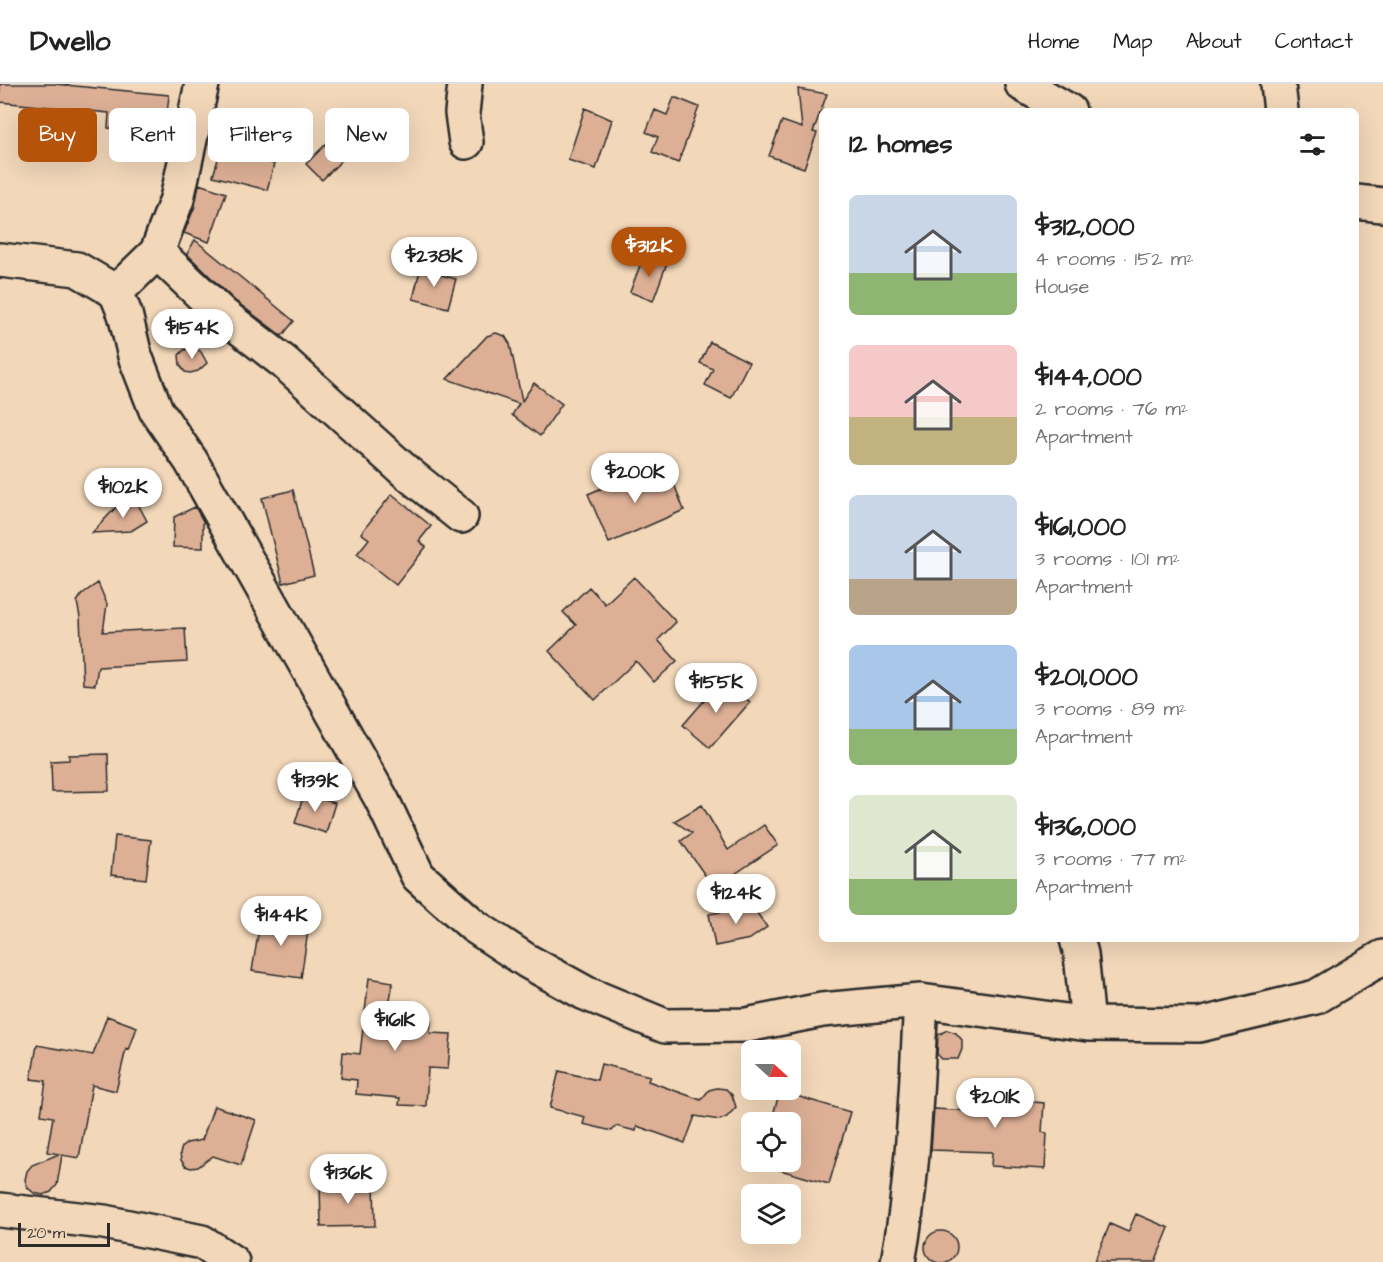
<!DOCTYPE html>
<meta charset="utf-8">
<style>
:root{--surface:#fff;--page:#f6f6f6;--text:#222;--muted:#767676;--line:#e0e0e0;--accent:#b45309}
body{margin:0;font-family:"Architects Daughter",sans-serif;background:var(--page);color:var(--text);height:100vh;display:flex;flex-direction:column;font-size:22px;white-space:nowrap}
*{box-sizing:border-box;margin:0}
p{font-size:20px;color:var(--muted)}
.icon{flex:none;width:33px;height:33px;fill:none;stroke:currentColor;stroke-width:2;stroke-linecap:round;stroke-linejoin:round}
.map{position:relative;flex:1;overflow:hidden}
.drawer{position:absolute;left:819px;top:24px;width:540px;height:834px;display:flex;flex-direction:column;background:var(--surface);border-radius:9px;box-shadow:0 6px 24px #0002}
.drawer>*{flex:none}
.top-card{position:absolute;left:18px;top:24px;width:570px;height:54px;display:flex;gap:12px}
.needle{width:39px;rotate:111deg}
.controls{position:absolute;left:741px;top:956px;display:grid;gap:12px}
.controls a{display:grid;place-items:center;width:60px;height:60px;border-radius:9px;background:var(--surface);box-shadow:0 6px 24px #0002;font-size:30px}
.scale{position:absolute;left:18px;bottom:15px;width:92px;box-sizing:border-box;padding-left:6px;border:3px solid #2b2b2b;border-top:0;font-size:16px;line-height:21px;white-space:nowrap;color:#2b2b2b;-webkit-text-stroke:4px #f2d7b9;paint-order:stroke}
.price{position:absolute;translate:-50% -51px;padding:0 14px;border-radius:21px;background:#fff;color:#222;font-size:20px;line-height:39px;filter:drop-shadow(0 2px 3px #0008)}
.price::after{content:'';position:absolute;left:50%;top:36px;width:18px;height:14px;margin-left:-9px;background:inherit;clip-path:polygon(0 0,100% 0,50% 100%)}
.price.selected{background:var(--accent);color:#fff}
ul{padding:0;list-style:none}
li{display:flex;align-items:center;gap:18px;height:150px;padding:0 30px}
li span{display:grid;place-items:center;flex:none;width:168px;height:120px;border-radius:9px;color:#555}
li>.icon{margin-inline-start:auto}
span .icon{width:72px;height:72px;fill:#fffc;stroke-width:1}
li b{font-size:26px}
h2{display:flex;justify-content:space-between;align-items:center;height:72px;padding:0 30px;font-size:26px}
.tag{padding:0 21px;border-radius:9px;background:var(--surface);box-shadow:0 6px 24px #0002;font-size:21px;line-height:54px}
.tag.selected{background:var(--accent);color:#fff}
header{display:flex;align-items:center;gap:36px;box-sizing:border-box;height:84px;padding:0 30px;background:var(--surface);border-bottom:2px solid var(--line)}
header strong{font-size:28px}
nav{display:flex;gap:33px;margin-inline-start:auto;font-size:21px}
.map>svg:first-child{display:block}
.building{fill:#ddb096;stroke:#2b2b2b;stroke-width:1.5}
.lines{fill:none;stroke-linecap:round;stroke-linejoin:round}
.minor-casing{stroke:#2b2b2b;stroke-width:38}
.minor{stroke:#f2d7b9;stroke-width:33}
</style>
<header>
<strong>Dwello</strong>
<nav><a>Home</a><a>Map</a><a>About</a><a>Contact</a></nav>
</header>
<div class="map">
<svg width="1383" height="1178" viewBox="0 0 1383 1178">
<rect width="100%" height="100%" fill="#f2d7b9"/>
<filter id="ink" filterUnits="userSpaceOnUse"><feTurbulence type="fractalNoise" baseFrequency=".0167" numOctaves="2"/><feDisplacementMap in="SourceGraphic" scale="12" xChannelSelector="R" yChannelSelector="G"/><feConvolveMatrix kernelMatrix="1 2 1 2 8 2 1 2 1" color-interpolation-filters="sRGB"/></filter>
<g filter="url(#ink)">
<path class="building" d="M 0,0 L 54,0 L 169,11 L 165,49 L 108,44 L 109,29 L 0,18 Z
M 798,5 L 827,10 L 813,48 L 817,49 L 804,84 L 769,72 L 782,37 L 802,44 Z
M 674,13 L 699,23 L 678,79 L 652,68 L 658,53 L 646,48 L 655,26 L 667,31 Z
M 585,24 L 612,36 L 596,85 L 568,76 Z
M 333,53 L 349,69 L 322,96 L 306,80 Z
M 221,65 L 274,80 L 267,106 L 213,92 Z
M 199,100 L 226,109 L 209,158 L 184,149 L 195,122 Z
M 195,156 L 294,237 L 282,252 L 234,216 L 187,170 Z
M 644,171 L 667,179 L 653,217 L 630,208 Z
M 420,186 L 441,188 L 441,191 L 456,195 L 448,224 L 413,215 Z
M 496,249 L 505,252 L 510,260 L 522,317 L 534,299 L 562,320 L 540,352 L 512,331 L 519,320 L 447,295 L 487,252 Z
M 710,258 L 749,278 L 731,314 L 705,301 L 713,285 L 700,279 Z
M 194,263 L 201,268 L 207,279 L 198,287 L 190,289 L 185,288 L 180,281 L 179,271 L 184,266 Z
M 647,385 L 653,399 L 671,392 L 684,426 L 609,459 L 588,410 Z
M 293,406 L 314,491 L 283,499 L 262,414 Z
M 392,410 L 431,442 L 419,457 L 426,463 L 396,501 L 357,470 L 369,455 L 361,449 Z
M 129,417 L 138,420 L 147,437 L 131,447 L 92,449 L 119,420 Z
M 195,423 L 203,437 L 203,464 L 173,463 L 174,433 Z
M 634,493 L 676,538 L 658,556 L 677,577 L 654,598 L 636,577 L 595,616 L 549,567 L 576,541 L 563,528 L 589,503 L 605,520 Z
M 98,499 L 107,520 L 103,548 L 185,544 L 187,578 L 98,583 L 95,601 L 83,600 L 80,533 L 77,518 L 82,510 Z
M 723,595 L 750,618 L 710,664 L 683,641 Z
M 108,670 L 109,707 L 52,708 L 51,677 L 69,676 L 69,671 Z
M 304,710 L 335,719 L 326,749 L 295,739 Z
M 702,721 L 728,766 L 764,741 L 778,761 L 714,804 L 681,757 L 692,749 L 674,737 Z
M 115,752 L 151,756 L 146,795 L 111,791 Z
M 752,822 L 767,843 L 750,855 L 715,862 L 709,830 Z
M 261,832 L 309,840 L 301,894 L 252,887 Z
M 369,894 L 393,898 L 387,934 L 431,936 L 430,949 L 451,950 L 448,985 L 428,984 L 426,1022 L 399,1021 L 400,1014 L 356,1010 L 357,996 L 341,994 L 343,968 L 360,970 Z
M 107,932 L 137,943 L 129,966 L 126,965 L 116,1007 L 92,1001 L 79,1074 L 62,1071 L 57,1101 L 51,1108 L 43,1111 L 34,1109 L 28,1104 L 25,1096 L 27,1087 L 32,1081 L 59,1070 L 47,1068 L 53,1033 L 41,1031 L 46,997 L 31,995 L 37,961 L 93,971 Z
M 947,946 L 956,949 L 962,956 L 962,965 L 958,975 L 942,975 L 937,970 L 938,951 Z
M 601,980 L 650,992 L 648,997 L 701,1016 L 709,1006 L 717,1004 L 726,1005 L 732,1011 L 736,1023 L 727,1033 L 720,1036 L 695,1032 L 685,1059 L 637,1042 L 636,1047 L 616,1042 L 612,1047 L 583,1040 L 585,1033 L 550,1024 L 559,987 L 597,996 Z
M 974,1002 L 1024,1006 L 1024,1017 L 1044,1019 L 1042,1048 L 1047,1050 L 1045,1085 L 991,1082 L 992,1068 L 931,1066 L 934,1025 L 972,1027 Z
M 780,1007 L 850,1028 L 829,1100 L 759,1080 L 760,1077 L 790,1077 L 790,1038 L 771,1038 Z
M 214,1022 L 256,1036 L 241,1081 L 213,1072 L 198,1083 L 191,1084 L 185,1082 L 181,1076 L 180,1069 L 182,1063 L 187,1059 L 202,1056 Z
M 374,1098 L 375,1142 L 321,1143 L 320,1099 Z
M 1136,1130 L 1169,1144 L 1155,1178 L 1094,1178 L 1110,1140 L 1128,1148 Z
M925 1163a16 16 0 1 1 32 0a16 16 0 1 1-32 0Z"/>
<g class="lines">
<g class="minor-casing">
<path id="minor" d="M 465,0 L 462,29 L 466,58
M 1022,0 L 1069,27
M 1278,0 L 1281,27
M 1356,118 L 1383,121
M 157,168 L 222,230 L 284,278 L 406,388 L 461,432
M 0,176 L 77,185 L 116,208 L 125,230 L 135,272 L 156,326 L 191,377 L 382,716 L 418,792 L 474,842 L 527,877 L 585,909 L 665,942 L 747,941 L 822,926 L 921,917 L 1088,940 L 1199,941 L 1316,913 L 1383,873
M 116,208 L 157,168 L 177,115 L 202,0
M 1077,855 L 1081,870 L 1088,940
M 0,1126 L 104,1138 L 202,1158 L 232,1178
M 898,1178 C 914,1092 916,1004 921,917"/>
</g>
<use href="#minor" class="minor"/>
</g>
</g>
</svg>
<div class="controls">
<a><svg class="needle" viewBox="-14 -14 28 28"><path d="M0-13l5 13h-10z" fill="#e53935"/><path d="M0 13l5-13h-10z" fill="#767676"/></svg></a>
<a><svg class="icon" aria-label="locate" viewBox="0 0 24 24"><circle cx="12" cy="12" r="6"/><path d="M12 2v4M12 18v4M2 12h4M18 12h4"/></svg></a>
<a><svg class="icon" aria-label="layers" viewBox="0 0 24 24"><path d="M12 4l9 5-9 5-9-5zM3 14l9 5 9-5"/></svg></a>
</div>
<div class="scale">20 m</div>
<b class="price selected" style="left:649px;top:194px">$312K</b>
<b class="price" style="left:434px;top:204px">$238K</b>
<b class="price" style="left:192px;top:276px">$154K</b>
<b class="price" style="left:635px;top:420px">$200K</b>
<b class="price" style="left:123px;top:435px">$102K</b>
<b class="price" style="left:716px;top:630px">$155K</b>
<b class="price" style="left:315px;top:729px">$139K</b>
<b class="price" style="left:736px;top:841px">$124K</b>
<b class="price" style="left:281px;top:863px">$144K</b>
<b class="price" style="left:395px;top:968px">$161K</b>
<b class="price" style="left:995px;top:1045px">$201K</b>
<b class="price" style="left:348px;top:1121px">$136K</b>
<div class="top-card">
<a class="tag selected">Buy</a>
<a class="tag">Rent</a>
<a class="tag">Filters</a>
<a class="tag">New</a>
</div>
<section class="drawer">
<h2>12 homes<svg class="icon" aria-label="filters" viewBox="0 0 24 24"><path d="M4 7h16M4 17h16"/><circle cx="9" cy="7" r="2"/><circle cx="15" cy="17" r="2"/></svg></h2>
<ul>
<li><span style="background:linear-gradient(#c9d6e8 65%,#8fb573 0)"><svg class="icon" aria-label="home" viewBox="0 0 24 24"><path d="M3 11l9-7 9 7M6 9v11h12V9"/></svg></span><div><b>$312,000</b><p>4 rooms · 152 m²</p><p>House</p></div></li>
<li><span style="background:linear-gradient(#f6c9c9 60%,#c2b280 0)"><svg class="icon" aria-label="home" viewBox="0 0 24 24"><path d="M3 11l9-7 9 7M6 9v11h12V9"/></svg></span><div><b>$144,000</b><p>2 rooms · 76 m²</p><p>Apartment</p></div></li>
<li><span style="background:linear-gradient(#c9d6e8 70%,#b9a48a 0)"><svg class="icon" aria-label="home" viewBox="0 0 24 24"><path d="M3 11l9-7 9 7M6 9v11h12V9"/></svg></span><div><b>$161,000</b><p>3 rooms · 101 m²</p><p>Apartment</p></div></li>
<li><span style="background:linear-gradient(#a9c7e8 70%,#8fb573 0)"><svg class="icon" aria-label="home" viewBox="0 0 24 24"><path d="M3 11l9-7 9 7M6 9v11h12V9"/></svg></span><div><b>$201,000</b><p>3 rooms · 89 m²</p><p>Apartment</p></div></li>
<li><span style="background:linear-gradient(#dfe7d0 70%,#8fb573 0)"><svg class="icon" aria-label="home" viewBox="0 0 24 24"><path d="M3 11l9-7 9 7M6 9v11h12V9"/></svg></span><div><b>$136,000</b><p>3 rooms · 77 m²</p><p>Apartment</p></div></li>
</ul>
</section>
</div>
